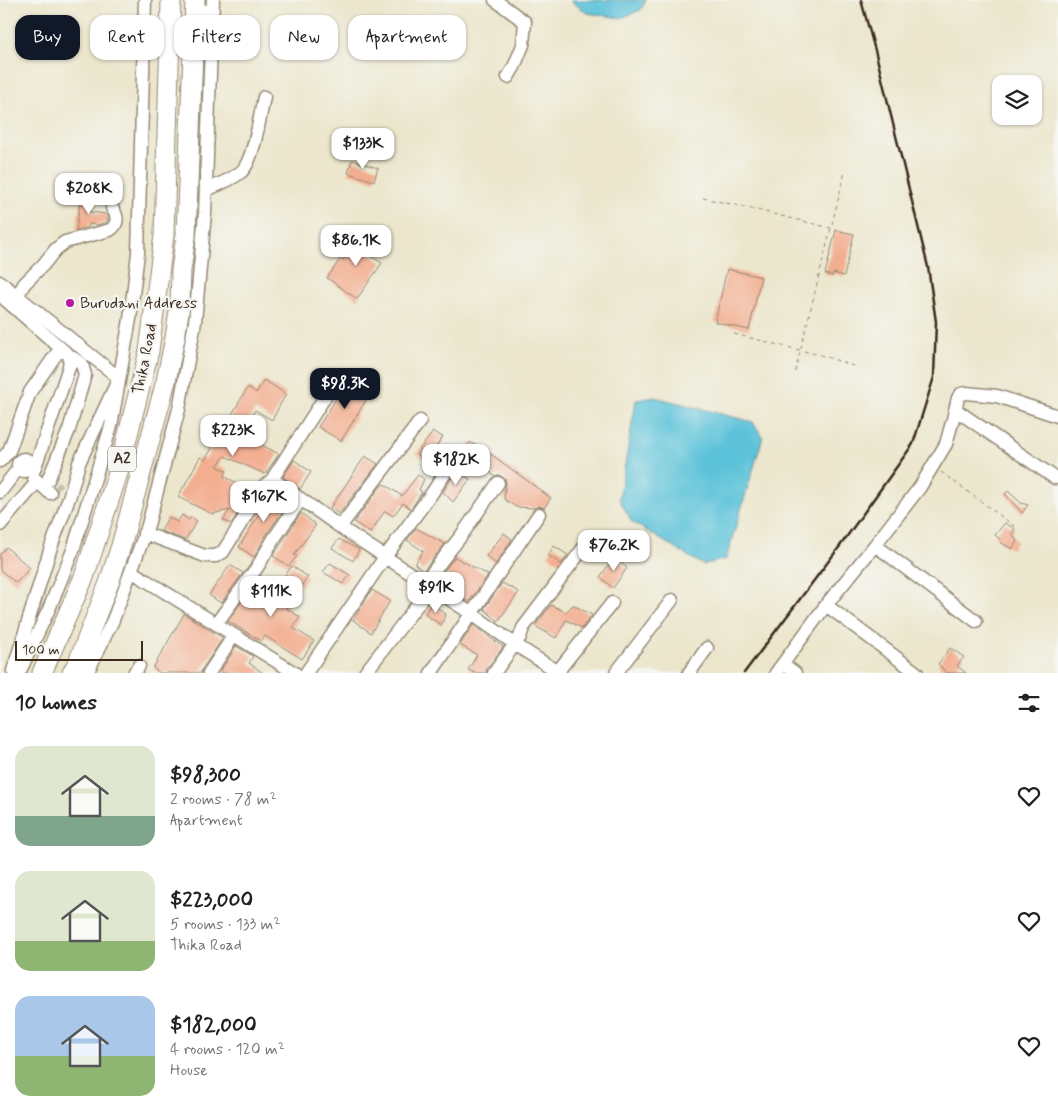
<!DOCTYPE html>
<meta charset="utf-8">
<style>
:root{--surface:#fff;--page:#f2f2f2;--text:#202124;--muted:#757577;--accent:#111827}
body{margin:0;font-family:Mynerve,sans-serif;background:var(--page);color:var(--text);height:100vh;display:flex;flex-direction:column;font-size:19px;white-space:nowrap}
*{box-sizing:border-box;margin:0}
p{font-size:16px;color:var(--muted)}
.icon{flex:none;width:28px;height:28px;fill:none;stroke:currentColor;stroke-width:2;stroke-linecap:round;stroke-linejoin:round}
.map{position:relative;height:673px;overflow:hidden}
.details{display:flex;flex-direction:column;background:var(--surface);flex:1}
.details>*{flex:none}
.top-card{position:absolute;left:15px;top:15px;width:500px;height:45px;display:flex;gap:10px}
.controls{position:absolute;left:992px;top:75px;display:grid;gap:10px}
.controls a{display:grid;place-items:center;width:50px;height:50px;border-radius:10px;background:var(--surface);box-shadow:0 1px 4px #0004;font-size:25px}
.scale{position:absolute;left:15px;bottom:12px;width:128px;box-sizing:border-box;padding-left:5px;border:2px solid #3b2a1e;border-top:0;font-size:14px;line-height:18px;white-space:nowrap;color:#3b2a1e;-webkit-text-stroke:4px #f6f6f2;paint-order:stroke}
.price{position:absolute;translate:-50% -42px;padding:0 11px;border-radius:10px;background:#fff;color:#222;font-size:16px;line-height:32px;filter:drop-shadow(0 1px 2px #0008)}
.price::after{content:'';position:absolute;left:50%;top:30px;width:15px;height:11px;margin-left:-8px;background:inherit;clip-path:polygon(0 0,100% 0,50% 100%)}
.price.active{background:var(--accent);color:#fff}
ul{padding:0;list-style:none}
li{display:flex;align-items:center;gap:15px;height:125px;padding:0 15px}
li span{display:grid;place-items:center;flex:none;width:140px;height:100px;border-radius:15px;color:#555}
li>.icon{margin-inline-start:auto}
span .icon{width:60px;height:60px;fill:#fffc;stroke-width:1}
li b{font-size:21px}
h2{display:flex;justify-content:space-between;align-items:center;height:60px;padding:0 15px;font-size:21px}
.tag{padding:0 18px;border-radius:15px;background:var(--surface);box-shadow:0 1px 4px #0004;font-size:18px;line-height:45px}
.tag.active{background:var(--accent);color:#fff}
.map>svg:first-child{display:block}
.water{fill:#5cc2d9;stroke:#4c767c}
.building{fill:#f3ae90}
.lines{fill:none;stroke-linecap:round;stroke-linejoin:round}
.minor-tunnel{stroke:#c8c0a9;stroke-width:12;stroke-dasharray:12 6;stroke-linecap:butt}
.minor-casing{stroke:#938875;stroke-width:15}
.highway-casing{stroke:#938875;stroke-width:21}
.path{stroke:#938875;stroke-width:1;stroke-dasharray:4 4;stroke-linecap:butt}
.minor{stroke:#fff;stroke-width:12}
.highway{stroke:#fff;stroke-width:19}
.rail{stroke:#3b2a1e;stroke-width:2.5}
.poi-dot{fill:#b5179e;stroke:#f6f6f2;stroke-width:2}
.labels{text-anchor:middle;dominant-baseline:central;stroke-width:4.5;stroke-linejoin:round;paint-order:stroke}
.shield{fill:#f6f6f2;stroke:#73675e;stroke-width:1}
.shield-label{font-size:15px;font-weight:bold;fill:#3b2a1e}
.poi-label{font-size:16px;fill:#3b2a1e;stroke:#f6f6f2;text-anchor:start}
.street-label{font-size:16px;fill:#3b2a1e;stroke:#f6f6f2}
</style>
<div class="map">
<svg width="1058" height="673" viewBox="0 0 1058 673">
<rect width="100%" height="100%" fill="#f6f6f2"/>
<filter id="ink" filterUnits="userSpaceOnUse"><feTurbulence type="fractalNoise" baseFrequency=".02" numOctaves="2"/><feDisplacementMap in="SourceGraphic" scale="10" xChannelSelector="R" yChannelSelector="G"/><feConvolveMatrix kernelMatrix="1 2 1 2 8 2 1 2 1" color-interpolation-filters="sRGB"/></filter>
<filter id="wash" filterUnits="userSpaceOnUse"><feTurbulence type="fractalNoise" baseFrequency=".0096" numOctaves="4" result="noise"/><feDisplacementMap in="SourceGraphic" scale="20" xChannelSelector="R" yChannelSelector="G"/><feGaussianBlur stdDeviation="1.12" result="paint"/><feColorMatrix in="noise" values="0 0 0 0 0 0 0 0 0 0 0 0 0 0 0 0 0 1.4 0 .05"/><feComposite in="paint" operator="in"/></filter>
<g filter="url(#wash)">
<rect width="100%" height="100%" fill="#ebe6cc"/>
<path class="water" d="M 570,0 L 646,0 L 641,10 L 621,18 L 587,13 Z
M 655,397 L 753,422 L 763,437 L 726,559 L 703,565 L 632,522 L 619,499 L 636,400 Z"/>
<g id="blocks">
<path class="building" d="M 352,160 L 378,168 L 374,181 L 348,173 Z
M 81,197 L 92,199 L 90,212 L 106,214 L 108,218 L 107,222 L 97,225 L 89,224 L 88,227 L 76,230 Z
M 836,230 L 854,234 L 844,276 L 833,273 L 833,276 L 825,274 Z
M 360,231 L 378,242 L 369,255 L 382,263 L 357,299 L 327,278 L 341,258 L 343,260 L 356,243 L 353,241 Z
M 727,269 L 761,277 L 749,330 L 715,322 Z
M 349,379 L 371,392 L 341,441 L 318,427 Z
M 264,380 L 286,394 L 272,420 L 255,410 L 241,434 L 279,454 L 265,474 L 225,456 L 217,466 L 227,471 L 224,476 L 244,487 L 246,483 L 254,487 L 231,524 L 223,520 L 230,510 L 212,514 L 178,497 L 200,457 L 205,460 L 248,387 L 256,393 Z
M 433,432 L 443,437 L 434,449 L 435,450 L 428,461 L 416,454 Z
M 470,442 L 492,455 L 551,498 L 544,508 L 539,506 L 534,508 L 516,507 L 504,499 L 505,488 L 506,483 L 505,479 L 499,475 L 494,476 L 483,465 L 466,455 L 465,450 Z
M 365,456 L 378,464 L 339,514 L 330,508 Z
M 294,460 L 311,472 L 300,489 L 283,477 Z
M 456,471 L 470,479 L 453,502 L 443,492 Z
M 418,475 L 424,479 L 419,490 L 422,492 L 411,509 L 403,503 L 393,516 L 385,511 L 370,533 L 354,522 L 381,486 L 384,484 L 402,496 Z
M 274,490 L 290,501 L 266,535 L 254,557 L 239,547 Z
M 1008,491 L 1021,503 L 1028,505 L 1022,513 L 1005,494 Z
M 301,513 L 316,525 L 294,555 L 297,556 L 289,566 L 273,556 Z
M 182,515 L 189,520 L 191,517 L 197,521 L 185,540 L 161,531 L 168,517 L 177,522 Z
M 1005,523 L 1015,529 L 1012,534 L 1017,541 L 1012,549 L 1000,542 L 1001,540 L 995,535 Z
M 416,528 L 445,544 L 423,571 L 415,564 L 423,551 L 407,540 Z
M 504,533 L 512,539 L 496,564 L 486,556 Z
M 339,539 L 359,550 L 353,561 L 332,548 Z
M 554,546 L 568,555 L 561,564 L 548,555 Z
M 6,547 L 30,568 L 16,583 L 0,570 L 0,554 Z
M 455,557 L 488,575 L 469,602 L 456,594 L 458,582 L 443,572 Z
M 614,557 L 627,568 L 613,588 L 600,577 Z
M 330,563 L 350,575 L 343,584 L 323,572 Z
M 230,565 L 243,573 L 221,603 L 209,595 Z
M 292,566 L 308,577 L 301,586 L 285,575 Z
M 260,576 L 292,600 L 286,608 L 300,617 L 293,628 L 314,641 L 302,659 L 265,636 L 261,641 L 228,621 Z
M 502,583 L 519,592 L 498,621 L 484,609 Z
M 372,590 L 390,601 L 371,633 L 353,620 Z
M 431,603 L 446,614 L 441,625 L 425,614 Z
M 551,605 L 566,612 L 573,605 L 592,615 L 582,628 L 566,620 L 556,638 L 535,626 Z
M 184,614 L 223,638 L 202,669 L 201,673 L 160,673 L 153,668 Z
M 473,625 L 503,647 L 487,668 L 486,673 L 475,673 L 468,670 L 477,655 L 460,645 Z
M 236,646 L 253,656 L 249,663 L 263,673 L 221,673 L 220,672 Z
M 950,648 L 964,657 L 957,666 L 966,673 L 947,673 L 938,664 Z"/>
</g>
</g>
<g filter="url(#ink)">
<use href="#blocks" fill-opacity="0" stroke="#938875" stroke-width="1"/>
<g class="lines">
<path class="minor-tunnel" d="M 55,487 L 59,490"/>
<g class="minor-casing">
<path id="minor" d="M 495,0 L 525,22 L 523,45 L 514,67 L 508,77
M 212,25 L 213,0
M 206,190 C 218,185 231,180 241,172 C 254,161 260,115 264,97
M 0,282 L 119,378 L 79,463 L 69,498 L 50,550 L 13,671
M 0,295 L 64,351
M 17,297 L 24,284 L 43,265 L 56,249 L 65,242 L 110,230 C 119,224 118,216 112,208
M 956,410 L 1055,478
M18 465a6 6 0 1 1 12 0a6 6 0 1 1-12 0Z
M 0,461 L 9,451 L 30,392 L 57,353 L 64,351 L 70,356 L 69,367 L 34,470
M 34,478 L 50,493
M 48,480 L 69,430 L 85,375 L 82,364 L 70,356
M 271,481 L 330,389
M 0,492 L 18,469
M 0,525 L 37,482
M 340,527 L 420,421
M 144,533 L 205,556 L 216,556 L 223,552 L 264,486 L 271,481 L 275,481 L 346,531 L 472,614 L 522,649 L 560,673
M 875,545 L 976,621
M 131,571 L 295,673
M 424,583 L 461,536 L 498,483
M 826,605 L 917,673
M 216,624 L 258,566 L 273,540 L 301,499
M 783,664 L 795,673
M 558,671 L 612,603
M 19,673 L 49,609 L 73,550 L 111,426 L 130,319 L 138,253 L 145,0
M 87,673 L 113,620 L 148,525 L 179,409 L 195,322 L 205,213 L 211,45
M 134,673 L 139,666
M 209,673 L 234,635
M 306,673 L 385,557 L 432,493 L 458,454
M 365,673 L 431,587
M 431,673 L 539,514
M 494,673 L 520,637 L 523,628 L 591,538
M 616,673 L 672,600
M 689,673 L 707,648
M 776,673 L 826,605 L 875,545 L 920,487 L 946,444 L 953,419 L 958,398 L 961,394 L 966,393 L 997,396 L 1058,416"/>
</g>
<g class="highway-casing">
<path id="highway" d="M 205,14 C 205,27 207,39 211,52
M 42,673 L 84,577 L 119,470 L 149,351 L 164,235 L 171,0
M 72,673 L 78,662 L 109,583 L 121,546 L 166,381 L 175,338 L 180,305 L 181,270 L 186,236 L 195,0"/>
</g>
<path class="path" d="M 703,198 L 736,205 L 831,228
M 734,334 L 824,356 L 856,367
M 795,372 L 845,172
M 941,472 L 1017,528"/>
<use href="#minor" class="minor"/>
<use href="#highway" class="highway"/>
<path class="rail" d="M 744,673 L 840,546 L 913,444 L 934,377 L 936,322 L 928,267 L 876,54 L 861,0"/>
</g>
</g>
<circle class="poi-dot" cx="70" cy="303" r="5"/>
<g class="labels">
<rect class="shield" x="108" y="446.5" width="28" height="25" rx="4"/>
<g class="shield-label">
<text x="122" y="459">A2</text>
</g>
<g class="poi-label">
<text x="80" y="303">Burudani Address</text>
</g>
<g class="street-label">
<text transform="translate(145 359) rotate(-79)">Thika Road</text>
</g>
</g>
</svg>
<div class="controls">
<a><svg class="icon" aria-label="layers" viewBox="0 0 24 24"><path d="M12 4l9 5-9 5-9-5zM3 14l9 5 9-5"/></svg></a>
</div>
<div class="scale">100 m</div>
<b class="price" style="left:363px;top:170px">$133K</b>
<b class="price" style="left:89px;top:215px">$208K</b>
<b class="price" style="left:356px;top:267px">$86.1K</b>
<b class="price active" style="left:345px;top:410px">$98.3K</b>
<b class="price" style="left:233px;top:457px">$223K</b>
<b class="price" style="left:456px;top:486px">$182K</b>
<b class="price" style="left:264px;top:523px">$167K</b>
<b class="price" style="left:614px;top:572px">$76.2K</b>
<b class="price" style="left:436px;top:614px">$91K</b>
<b class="price" style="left:271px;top:618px">$111K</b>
<div class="top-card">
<a class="tag active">Buy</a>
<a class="tag">Rent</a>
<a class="tag">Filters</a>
<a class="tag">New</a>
<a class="tag">Apartment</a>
</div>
</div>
<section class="details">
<h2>10 homes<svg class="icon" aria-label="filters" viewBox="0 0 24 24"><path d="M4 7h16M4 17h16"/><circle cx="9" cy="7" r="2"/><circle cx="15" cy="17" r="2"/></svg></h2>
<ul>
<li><span style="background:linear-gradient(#dfe7d0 70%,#7fa58c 0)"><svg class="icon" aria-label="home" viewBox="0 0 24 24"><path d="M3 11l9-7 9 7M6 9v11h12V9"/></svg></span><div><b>$98,300</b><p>2 rooms · 78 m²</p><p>Apartment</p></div><svg class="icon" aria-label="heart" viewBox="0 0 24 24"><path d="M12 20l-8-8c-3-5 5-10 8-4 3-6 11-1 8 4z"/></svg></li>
<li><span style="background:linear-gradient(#dfe7d0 70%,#8fb573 0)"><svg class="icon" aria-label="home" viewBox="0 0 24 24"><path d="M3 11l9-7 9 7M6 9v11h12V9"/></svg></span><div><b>$223,000</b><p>5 rooms · 133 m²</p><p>Thika Road</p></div><svg class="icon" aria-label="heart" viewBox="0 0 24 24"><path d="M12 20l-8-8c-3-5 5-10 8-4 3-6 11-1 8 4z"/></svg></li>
<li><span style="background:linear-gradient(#a9c7e8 60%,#8fb573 0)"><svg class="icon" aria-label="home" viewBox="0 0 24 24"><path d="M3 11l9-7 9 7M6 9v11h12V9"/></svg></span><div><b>$182,000</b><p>4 rooms · 120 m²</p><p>House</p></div><svg class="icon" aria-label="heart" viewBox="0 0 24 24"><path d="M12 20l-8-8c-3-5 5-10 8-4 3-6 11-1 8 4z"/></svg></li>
</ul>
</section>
